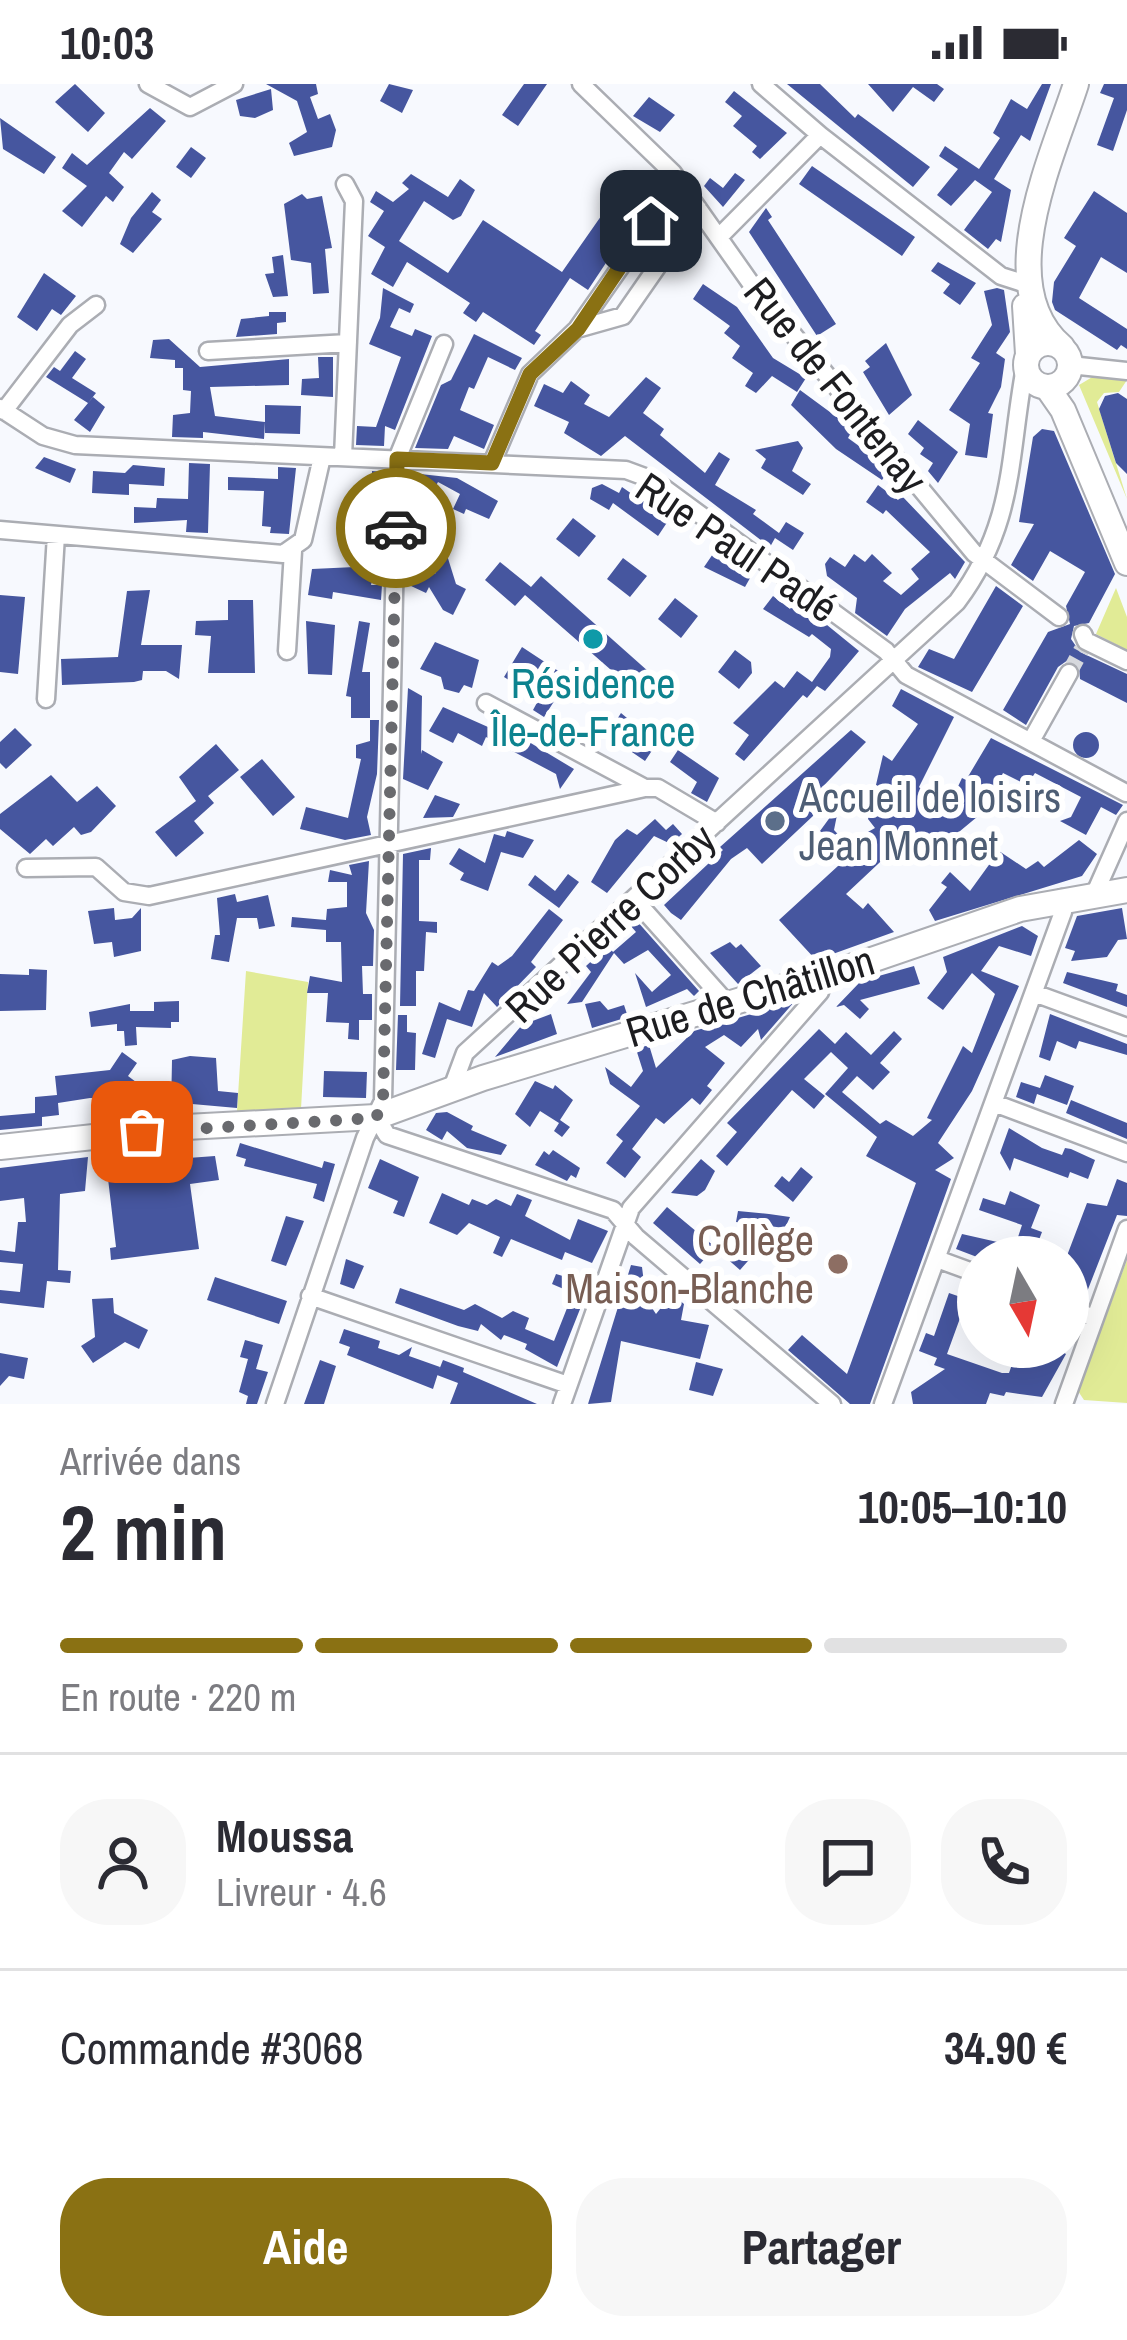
<!DOCTYPE html>
<html lang="fr">
<meta charset="utf-8">
<style>
body{margin:0;font-family:"Archivo Narrow",sans-serif;background:#f7f7f7;color:#2b2b33;height:100vh;display:flex;flex-direction:column;font-size:45px;white-space:nowrap}
*{box-sizing:border-box;margin:0}
p{font-size:39px;color:#7c7c81}
.icon{flex:none;width:66px;height:66px;fill:none;stroke:currentColor;stroke-width:2;stroke-linecap:round;stroke-linejoin:round}
.map{position:relative;height:1320px;overflow:hidden}
.sheet{display:flex;flex-direction:column;background:#fff;flex:1}
.sheet>*{flex:none}
.needle{width:78px;rotate:171deg}
.fabs{position:absolute;left:957px;top:1152px;display:grid;gap:24px}
.fabs a{display:grid;place-items:center;width:132px;height:132px;border-radius:50%;background:#fff;box-shadow:0 12px 48px #0002;font-size:60px}
.pin{position:absolute;display:grid;place-items:center;width:102px;height:102px;color:#fff;margin:-51px;border-radius:24px;box-shadow:0 6px 18px #0006}
.courier{position:absolute;display:grid;place-items:center;width:120px;height:120px;margin:-60px;border:9px solid #8a7113;border-radius:50%;background:#fff;color:#222;box-shadow:0 3px 15px #0007}
.head em{font-style:normal;font-weight:700}
.head div{display:flex;flex-direction:column-reverse}
.head{display:flex;align-items:center;justify-content:space-between;height:204px;padding:0 60px}
h1{font-size:78px;font-weight:700;line-height:90px}
.bar{display:grid;grid-template-columns:repeat(4,1fr);gap:18px 12px;align-content:center;height:144px;padding:0 60px}
.bar i{height:15px;border-radius:9px;background:#e1e1e2}
.bar .current{background:#8a7113}
.bar p{grid-column:span 4}
.line{display:flex;align-items:center;gap:30px;padding:0 60px;border-top:3px solid #e1e1e2}
.line div{flex:1}
.round{display:grid;place-items:center;flex:none;width:126px;height:126px;border-radius:48px;background:#f7f7f7}
.button{display:flex;gap:24px;margin-top:auto;padding:24px 60px}
.button a{flex:1;height:138px;border-radius:48px;background:#8a7113;color:#fff;font-size:48px;font-weight:700;line-height:138px;text-align:center}
.button a+a{background:#f7f7f7;color:#2b2b33}
.status{display:flex;justify-content:space-between;align-items:center;height:84px;padding:0 60px;background:#fff;direction:ltr}
.status svg{height:33px;fill:currentColor}
.map>svg:first-child{display:block}
.green{fill:#e1eb96}
.building{fill:#46569f}
.lines{fill:none;stroke-linecap:round;stroke-linejoin:round}
.street-tunnel{stroke:#d6d8dd;stroke-width:16;stroke-dasharray:16 8;stroke-linecap:butt}
.street-casing{stroke:#abadb3;stroke-width:21}
.secondary-casing{stroke:#abadb3;stroke-width:28}
.street{stroke:#fff;stroke-width:16}
.secondary{stroke:#fff;stroke-width:24}
.done{stroke:#696a6e;stroke-width:12;stroke-dasharray:0 21.6}
.route{stroke:#8a7113;stroke-width:15}
.culture-dot{fill:#0f9aa8;stroke:#fff;stroke-width:4.5}
.service-dot{fill:#5c6f8a;stroke:#fff;stroke-width:4.5}
.education-dot{fill:#8d6e63;stroke:#fff;stroke-width:4.5}
.labels{text-anchor:middle;dominant-baseline:central;stroke-width:12;stroke-linejoin:round;paint-order:stroke}
.street-label{font-size:42px;fill:#1d1d20;stroke:#fff}
.culture-label{font-size:42px;fill:#0d838f;stroke:#fff}
.service-label{font-size:42px;fill:#4e5e75;stroke:#fff;text-anchor:start}
.education-label{font-size:42px;fill:#785e54;stroke:#fff;text-anchor:end}
</style>
<div class="status"><b>10:03</b><svg viewBox="0 0 49 12"><path d="M0 12V9h3v3zM5 12V6h3v6zM10 12V3h3v9zM15 12V0h3v12zM26 1h20v11H26zM47 4h2v5h-2z"/></svg></div>
<div class="map">
<svg width="1127" height="1320" viewBox="0 0 1127 1320">
<rect width="100%" height="100%" fill="#f7f9fe"/>
<path class="green" d="M1094 292 1127 296 1119 308 1104 309 1097 318 1127 415 1079 301Z
M1116 504 1127 533V566L1096 550Z
M246 887 308 898 301 1025 237 1027Z
M1127 1176V1319L1084 1316 1078 1307Z"/>
<path class="building" d="M75 0 105 29 88 48 55 18Z
M266 0H316L318 10 310 13 318 35 330 30 336 46 332 63 294 72 289 59 307 48 297 17Z
M389 0 413 6 402 29 380 17Z
M524 0H547L518 42 502 31Z
M787 0H820L855 34 858 30 930 83 913 103Z
M868 0H937L944 5 934 18 913 3 893 28Z
M1042 0H1051L1030 57 1021 51 994 95 1011 106 1001 158 996 155 988 165 964 146 992 108 975 96 951 122 937 111 958 85 939 72 945 62 979 85 1000 54 993 49 1011 15 1027 25Z
M1104 0H1127V26L1113 67 1097 61 1114 14 1100 9Z
M271 5 273 26 255 34 240 32 236 16Z
M734 7 787 49 760 75 752 68 757 62 733 42 742 32 725 18Z
M649 13 675 31 660 48 633 32Z
M150 24 166 37 132 75 124 68 109 89 124 103 113 118 106 112 82 143 62 127 87 102 62 84 72 69 87 81Z
M0 34 56 73 44 90 3 65Z
M191 63 206 74 191 94 176 83Z
M812 82 915 153 902 172 799 100Z
M735 89 745 96 723 123 704 102 710 94 723 104Z
M411 90 448 113 460 95 475 106 461 132 453 136 424 117 399 157 448 189 483 136 562 188 627 95 651 111 588 206 570 194 535 247 541 251 534 261 483 228 476 238 463 229 470 219 407 178 393 203 371 190 385 163 368 152 384 127 370 118 376 107 393 118 409 105 402 99Z
M1094 107 1127 129V189L1101 173 1079 214 1127 245V265L1121 261 1117 266 1055 226 1052 218 1054 198 1076 162 1064 154Z
M152 108 161 116 152 128 162 135 133 169 120 160 131 134Z
M302 110 307 115 322 112 332 164 325 165 329 209 313 210 311 179 291 176 284 120Z
M766 124 772 133 768 136 836 240 817 252 749 148Z
M283 171 288 212 273 213 265 190 274 189 272 173Z
M938 178 976 199 960 221 943 209 950 200 931 187Z
M44 189 76 212 61 231 52 225 37 247 17 233Z
M703 200 737 223 773 274 806 294 797 308 772 292 756 309 745 302 753 289 732 274 740 262 724 249 730 242 693 215Z
M383 204 414 220 410 229 399 224 390 243 412 252 415 245 432 252 395 346 385 342 384 362 356 361 357 342 376 343 401 273 369 260 380 234Z
M997 204 1004 206 1010 248 996 269 1005 275 1001 303 988 329 993 330 987 374 965 371 970 340 949 326 980 279 971 274 992 241 984 207Z
M269 228H286V238L277 239V250L236 253 241 235 269 232Z
M474 250 522 274 515 286 488 273 474 305 469 303 460 326 494 341 484 365 454 352 448 365 415 364 441 301 451 296Z
M169 255 200 283 289 275V301L210 303 215 332 265 338 264 355 203 348V354L172 353 173 331 190 329 191 307 183 306V284H175V276L150 274 153 256Z
M886 259 912 311 889 331 863 288 870 283 865 277Z
M75 267 86 275 72 294 96 309 88 319 46 293 54 283 60 287Z
M318 273H333V313L301 311 302 295 319 294Z
M646 293 661 304 643 329 664 345 660 351 705 389 719 368 730 375 715 401 756 426 753 430 779 449 786 438 804 449 793 466 775 454 770 463 625 352 601 372 564 349 569 338 534 322 544 300 563 309 571 297 590 311 584 320 609 333Z
M800 306 853 345 848 354 870 370 872 366 889 386 882 396 836 365 791 321Z
M1118 309 1127 315V390L1116 379 1099 325 1105 312Z
M93 313 105 323 90 348 74 336Z
M265 321 301 322 300 350 265 349Z
M918 336 958 368 938 399 928 387 933 379 920 370 924 364 908 350Z
M1042 345 1054 347 1115 490 1089 539 1074 542 1071 555 1080 568 1127 590V619L1080 595 1079 582 1068 576 1058 583 1026 641 1003 626 1048 548 1070 540 1066 522 1085 488 1050 467 1033 497 1011 481 1034 440 1019 438 1033 353Z
M798 357 803 364 792 387 811 400 803 411 761 384 766 375 755 366Z
M44 373 76 385 70 399 35 384Z
M189 379 210 380 208 449 186 448 187 436 134 439V423L156 424 157 414 188 415Z
M133 381 165 384 164 402 129 400V411L92 409 93 387 125 389Z
M278 383 296 384 289 450 270 449 271 443 262 442 264 407 228 406V393L278 395Z
M372 387 384 388 381 435 364 431V419H371Z
M411 389 457 394 498 417 489 435 466 425 464 430 453 425 460 410 438 398 434 405 410 403Z
M602 400 619 409 622 403 642 417 645 413 672 431 658 452 613 419 609 426 590 415 592 404Z
M878 401 898 416 902 412 965 478 955 495 950 489 905 525 887 552 855 529 857 514 827 492 825 480 830 473 845 483 854 470 865 478 872 470 892 489 883 497 901 511 919 495 911 485 930 468 886 426 883 430 866 418Z
M573 434 596 452 579 473 556 455Z
M717 464 754 487 745 503 704 483Z
M446 468 456 500 466 505 453 531 443 526 429 503 426 509 411 502 414 497 407 493 408 477 435 490Z
M623 474 647 492 630 513 607 495Z
M500 478 531 503 541 492 649 588 634 606 525 511 515 522 485 496Z
M355 483 374 488 371 501H382L381 516 333 508 332 515 308 511 312 485Z
M996 502 1023 522 972 608 918 583 929 565 954 575Z
M150 506 141 561H182L179 595 166 587H143L142 596 134 598 62 601 61 575 118 573 127 507Z
M0 511 25 513 18 590 0 588Z
M773 512 790 525 794 519 811 528 859 567 825 607 817 602 807 614 803 611 744 677 735 670 749 651 733 639 775 597 784 604 797 587 812 598 830 573 831 565 812 550 809 553 763 525Z
M675 514 698 532 681 554 658 535Z
M228 516H253L255 589H208L211 552 195 551 196 537 228 536Z
M306 537 335 541 332 591 308 590Z
M359 537 370 539 362 588H370V634H351V613L346 612Z
M435 558 479 576 472 604 464 601 459 609 444 605 441 593 420 585Z
M522 563 569 594 544 633 533 626 539 615 504 593Z
M735 566 751 578 752 589 739 605 718 588Z
M408 604 422 612 421 670 422 666 443 678 428 706 403 695Z
M901 605 954 633 919 703 945 730 962 694 966 696 991 654 1123 721 1116 731 1101 723 1086 751 1060 737 1071 733 1081 713 1035 689 1027 701 1003 689 983 728 936 767 910 750 846 810 863 825 868 819 894 848 816 876 779 836 850 771 820 747 839 721 834 746 847 760 872 756 866 749 875 744 868 735 883 671 892 677 918 640 892 622Z
M443 623 506 651 509 646 574 685 560 705 556 690 486 653 482 662 458 649 453 659 429 647Z
M621 629 657 659 645 677 607 651Z
M370 636H379L377 690 367 733 371 751 345 756 300 745 306 723 348 734 361 675 356 674V661L370 657Z
M15 644 32 661 6 685 0 679V658Z
M851 646 866 658 804 722 814 731 762 780 747 764 731 775 681 836 671 829 664 821 723 766 720 763Z
M1073 661a13 13 0 1 1 26 0a13 13 0 1 1-26 0Z
M216 660 239 686 208 712 214 719 194 737 204 749 176 773 155 748 196 717 179 693Z
M678 666 719 694 707 718 691 709 697 698 670 678Z
M262 675 295 713 273 732 240 693Z
M51 691 77 718 97 702 116 722 91 748 81 751 74 743 53 762 46 755 30 770 0 745V730Z
M435 711 460 720 453 733 423 734Z
M655 735 666 746 673 740 682 750 671 760 654 752 607 809 591 798 615 756 627 745 637 751Z
M507 747 534 756 523 774 501 768 488 807 460 796 464 789 449 780 459 764 485 779 494 750 505 753Z
M1079 756 1097 770 1082 792 935 837 929 826 947 803 941 799 950 788 970 807 999 767 1026 785 1038 777 1044 783Z
M431 764 430 776H419V837L437 838V849L426 848 424 887H416V922H400L403 770Z
M369 777 366 829 374 846 373 882H362L363 910H372V936H359V956L348 955 349 939 326 938 328 909H307L310 892 342 898 341 858H326V846L291 843 292 833 326 836 327 825 347 823V798H328L330 786 352 791 349 781Z
M568 790 579 798 559 824 528 801 535 791 555 807Z
M235 810 237 818 268 811 275 842 259 845 257 834H237L229 878 211 875 215 851H220L217 814Z
M114 824 115 836 132 834 141 824V867L114 873 112 858 94 860 88 827Z
M1122 824 1127 855 1118 856 1107 873 1071 877 1075 867 1065 864 1077 832Z
M549 825 563 836 531 878 536 883 497 923 484 909 472 943 447 935 435 974 422 970 439 918 460 927 468 906 474 907 492 878 498 882 512 872Z
M636 836 699 907 694 912 687 905 646 923 635 889 652 908 671 891 648 866 624 880 614 869 582 918 567 920 591 888 586 882 608 862 613 868 636 848 630 841Z
M1022 842 1038 852 1031 872 999 862 981 887 1019 902 972 1007 938 1059 954 1074 935 1086 951 1095 870 1320H850L788 1266 802 1251 847 1290 916 1099 866 1072 877 1053 825 1010 848 984 831 968 804 995 825 1012 814 1025 792 1006 727 1082 716 1072 737 1048 727 1039 819 945 835 960 846 948 871 971 894 947 902 955 880 979 890 988 873 1006 857 992 842 1008 880 1040 886 1036 913 1052 932 1036 927 1034 963 962 972 969 995 910 972 889 943 926 927 914 947 888 943 873Z
M730 858 736 864 741 860 761 882 738 900 710 869Z
M914 882 920 900 860 916 869 925 860 935 844 921 836 923 861 897Z
M29 885 47 886 46 926 0 927V890L29 891Z
M1067 888 1118 900 1116 907 1127 911V923L1063 899Z
M179 917V938H171V944L136 943 137 961 125 962 124 947H117V940L91 943 89 928 130 920V927H154V918Z
M600 917 608 926 624 921 628 933 592 944 585 920Z
M795 917 761 956 758 945 741 963 724 951 705 963 725 979 707 1002 712 1006 700 1021 692 1014 664 1040 656 1034 632 1065 641 1073 625 1094 606 1079 623 1057 616 1051 640 1022 610 1000 605 983 631 1003 643 987 636 965 649 961 656 984 694 947Z
M551 930 557 950 495 973 522 941Z
M1050 930 1127 960V971L1079 957 1076 965 1057 957 1050 977 1039 973Z
M398 931H407V948L416 949 415 986H396Z
M122 968 137 979 128 992 136 998 129 1008 136 1014 127 1029 106 1015 90 1014 58 1019 59 1031 42 1033V1042L0 1046V1032L35 1029V1013L57 1011 55 992 110 986Z
M190 972 216 974 218 1007 238 1009 237 1024 192 1020V1026L171 1028 172 976Z
M324 987 367 988 366 1014 323 1013Z
M1045 991 1074 1002 1067 1021 1037 1010 1034 1020 1016 1013 1021 998 1040 1004Z
M535 997 553 1005 555 1001 573 1016 560 1036 570 1043 562 1053 554 1047 559 1039 540 1027 530 1043 515 1030Z
M1071 1016 1127 1039V1055L1066 1029Z
M447 1028 473 1042 471 1046 507 1061 501 1071 467 1064 447 1047 442 1056 426 1046 436 1029Z
M1009 1044 1042 1064 1062 1071 1065 1064 1071 1065 1095 1076 1088 1095 1070 1088 1068 1094 1014 1074 1010 1087 1000 1069Z
M240 1059 322 1084 324 1077 335 1080 324 1118 313 1114 317 1100 244 1082 246 1075 236 1072Z
M553 1066 580 1084 576 1094 571 1091 567 1097 535 1081 544 1067 549 1071Z
M215 1072 219 1096 190 1100 199 1165 111 1176 110 1164 116 1163 107 1086 121 1085V1079Z
M88 1073 85 1107 60 1110 58 1186 71 1187 70 1199 47 1197 44 1224 0 1219V1206L20 1208 23 1180 0 1178V1166L15 1168 18 1138H26L24 1114 0 1117V1084Z
M380 1075 419 1093 404 1133 393 1129 398 1117 368 1104Z
M701 1075 715 1087 705 1106 697 1112 671 1109Z
M801 1083 813 1093 793 1118 774 1102 782 1092 789 1098Z
M1117 1095 1127 1099V1132L1117 1131 1085 1213 1068 1207V1169L1087 1119 1107 1122Z
M1010 1107 1040 1121 1031 1144 1042 1148 1034 1169 1041 1173H977L956 1165 962 1150 1015 1162 1022 1141 979 1126 983 1114 1005 1121Z
M442 1109 469 1121 472 1115 487 1121 496 1115 511 1122 517 1110 532 1116 525 1132 570 1156 578 1135 608 1147 592 1179 565 1168 562 1176 511 1155 502 1173 493 1169 500 1153 469 1139 457 1151 429 1139Z
M667 1123 715 1163 700 1180 653 1139Z
M738 1127 769 1130 790 1133 785 1144 736 1138Z
M286 1132 304 1137 286 1182 271 1177Z
M731 1149 755 1169 740 1186 716 1165Z
M346 1175 364 1182 354 1205 340 1200Z
M631 1181 642 1183 646 1215 656 1230 672 1210 684 1220 681 1236 709 1241 700 1275 621 1257 611 1318 588 1320Z
M556 1190 590 1200 557 1283 525 1265 527 1260 504 1251 501 1256 481 1240 478 1247 458 1242 395 1219 400 1204 464 1226 475 1220 502 1234 513 1227 529 1234 525 1245 554 1257 573 1209 552 1200Z
M215 1193 287 1217 279 1240 207 1216Z
M949 1209 978 1219V1232L963 1226 947 1270 1002 1289H1009L1017 1266 1024 1269 1026 1263H1055L1066 1270 1042 1313 1006 1308 1004 1312 990 1309 986 1320H913L911 1308 945 1285 934 1281 937 1274 919 1267 926 1249 934 1252Z
M113 1214 114 1229 148 1246 139 1265 125 1258 93 1279 81 1262 95 1253 92 1215Z
M344 1245 380 1257 378 1264 399 1271 412 1263 409 1272 440 1283 433 1305 347 1271 350 1263 339 1259Z
M245 1256 263 1261 256 1285 268 1288 257 1320H246L248 1312 239 1308 248 1275 240 1273Z
M0 1269 28 1274 24 1295 9 1292 0 1302Z
M320 1276 336 1282 324 1320H304Z
M443 1276 464 1284 463 1288 537 1320H450L458 1299 437 1291Z
M696 1278 723 1285 713 1312 689 1306Z"/>
<g class="lines">
<path class="street-tunnel" d="M1069 589 1082 565"/>
<g class="street-casing">
<path id="street" d="M148 0 190 23 234 0
M581 0 673 89 752 201 974 469 1059 533
M761 0 820 51
M720 152 820 51 1001 192 1023 199
M577 245 680 98
M208 267 348 259
M1070 281 1127 287
M0 324 43 352 75 361 626 386 653 396 886 567 906 591 1126 709
M4 327 70 241 96 221
M343 373 354 117 345 100
M492 379 530 290 577 245 623 232 698 124
M0 446 283 470 303 456 322 373
M1083 550 1086 557 1127 577
M287 567 293 467
M46 615 56 451
M486 619 645 704
M1031 657 1069 589
M26 784 96 783 124 808 149 812 645 704H658L717 739
M1095 809 1127 737
M634 815 726 918
M1034 909 1127 943
M452 1004 465 969 957 518C1017 438 1008 370 1026 278
M994 1019 1127 1069
M376 1033 387 1051 613 1126 636 1153 832 1320
M937 1175 978 1190
M310 1212 568 1301
M1068 1224 1094 1234
M275 1320 365 1054 383 1017 397 375 444 260
M562 1320 631 1124 820 908 824 891
M883 1320 1063 828 1062 814
M1064 1320 1127 1145"/>
</g>
<g class="secondary-casing">
<path id="secondary" d="M1025 222 1028 270
M1026 281a22 22 0 1 1 44 0a22 22 0 1 1-44 0Z
M1062 263C990 202 1053 72 1076 0
M1047 303 1063 326 1127 479
M0 1063 186 1043 376 1033 483 994 857 881 1020 825 1127 806"/>
</g>
<use href="#street" class="street"/>
<use href="#secondary" class="secondary"/>
</g>
<g class="lines">
<path class="done" d="M142 1048 376 1034 383 1017 396 444"/>
<path class="route" d="M396 444 397 375 492 379 530 290 578 245 651 137"/>
</g>
<circle class="culture-dot" cx="593" cy="555" r="12"/>
<circle class="service-dot" cx="775" cy="737" r="12"/>
<circle class="education-dot" cx="838" cy="1180" r="12"/>
<g class="labels">
<g class="street-label">
<text transform="translate(836 301) rotate(51)">Rue de Fontenay</text>
<text transform="translate(737 463) rotate(34)">Rue Paul Padé</text>
<text transform="translate(610 839) rotate(-43)">Rue Pierre Corby</text>
<text transform="translate(750 912) rotate(-17)">Rue de Châtillon</text>
</g>
<g class="culture-label">
<text x="593" y="599">Résidence<tspan x="593" dy="48">Île-de-France</tspan></text>
</g>
<g class="service-label">
<text x="799" y="713">Accueil de loisirs<tspan x="799" dy="48">Jean Monnet</tspan></text>
</g>
<g class="education-label">
<text x="814" y="1156">Collège<tspan x="814" dy="48">Maison-Blanche</tspan></text>
</g>
</g>
</svg>
<div class="fabs">
<a><svg class="needle" viewBox="-14 -14 28 28"><path d="M0-13l5 13h-10z" fill="#e53935"/><path d="M0 13l5-13h-10z" fill="#7c7c81"/></svg></a>
</div>
<div class="pin" style="left:142px;top:1048px;background:#ea580c"><svg class="icon" aria-label="bag" viewBox="0 0 24 24"><path d="M5 8h14l-1 12H6zM9 8a3 3 0 0 1 6 0"/></svg></div>
<div class="pin" style="left:651px;top:137px;background:#1f2937"><svg class="icon" aria-label="home" viewBox="0 0 24 24"><path d="M3 11l9-7 9 7M6 9v11h12V9"/></svg></div>
<div class="courier" style="left:396px;top:444px"><svg class="icon" aria-label="car" viewBox="0 0 24 24"><path d="M5 17H2v-5l4-1 3-4h7l3 4 3 1v5h-3M9 17h6M6 11h13"/><circle cx="7" cy="17" r="2"/><circle cx="17" cy="17" r="2"/></svg></div>
</div>
<section class="sheet">
<div class="head"><div><h1>2 min</h1><p>Arrivée dans</p></div><em>10:05–10:10</em></div>
<div class="bar"><i class="current"></i><i class="current"></i><i class="current"></i><i></i><p>En route · 220 m</p></div>
<div class="line" style="height:216px"><a class="round"><svg class="icon" aria-label="person" viewBox="0 0 24 24"><circle cx="12" cy="8" r="4"/><path d="M4 21q1-7 8-7t8 7"/></svg></a><div><b>Moussa</b><p>Livreur · 4.6</p></div><a class="round"><svg class="icon" aria-label="chat" viewBox="0 0 24 24"><path d="M4 5h16v11H9l-5 4z"/></svg></a><a class="round"><svg class="icon" aria-label="phone" viewBox="0 0 24 24"><path d="M5 4h4l2 5-3 2q2 4 5 5l2-3 5 2v4C11 20 4 13 5 4z"/></svg></a></div>
<div class="line" style="height:156px"><div>Commande #3068</div><b>34.90 €</b></div>
<div class="button"><a>Aide</a><a>Partager</a></div>
</section>
